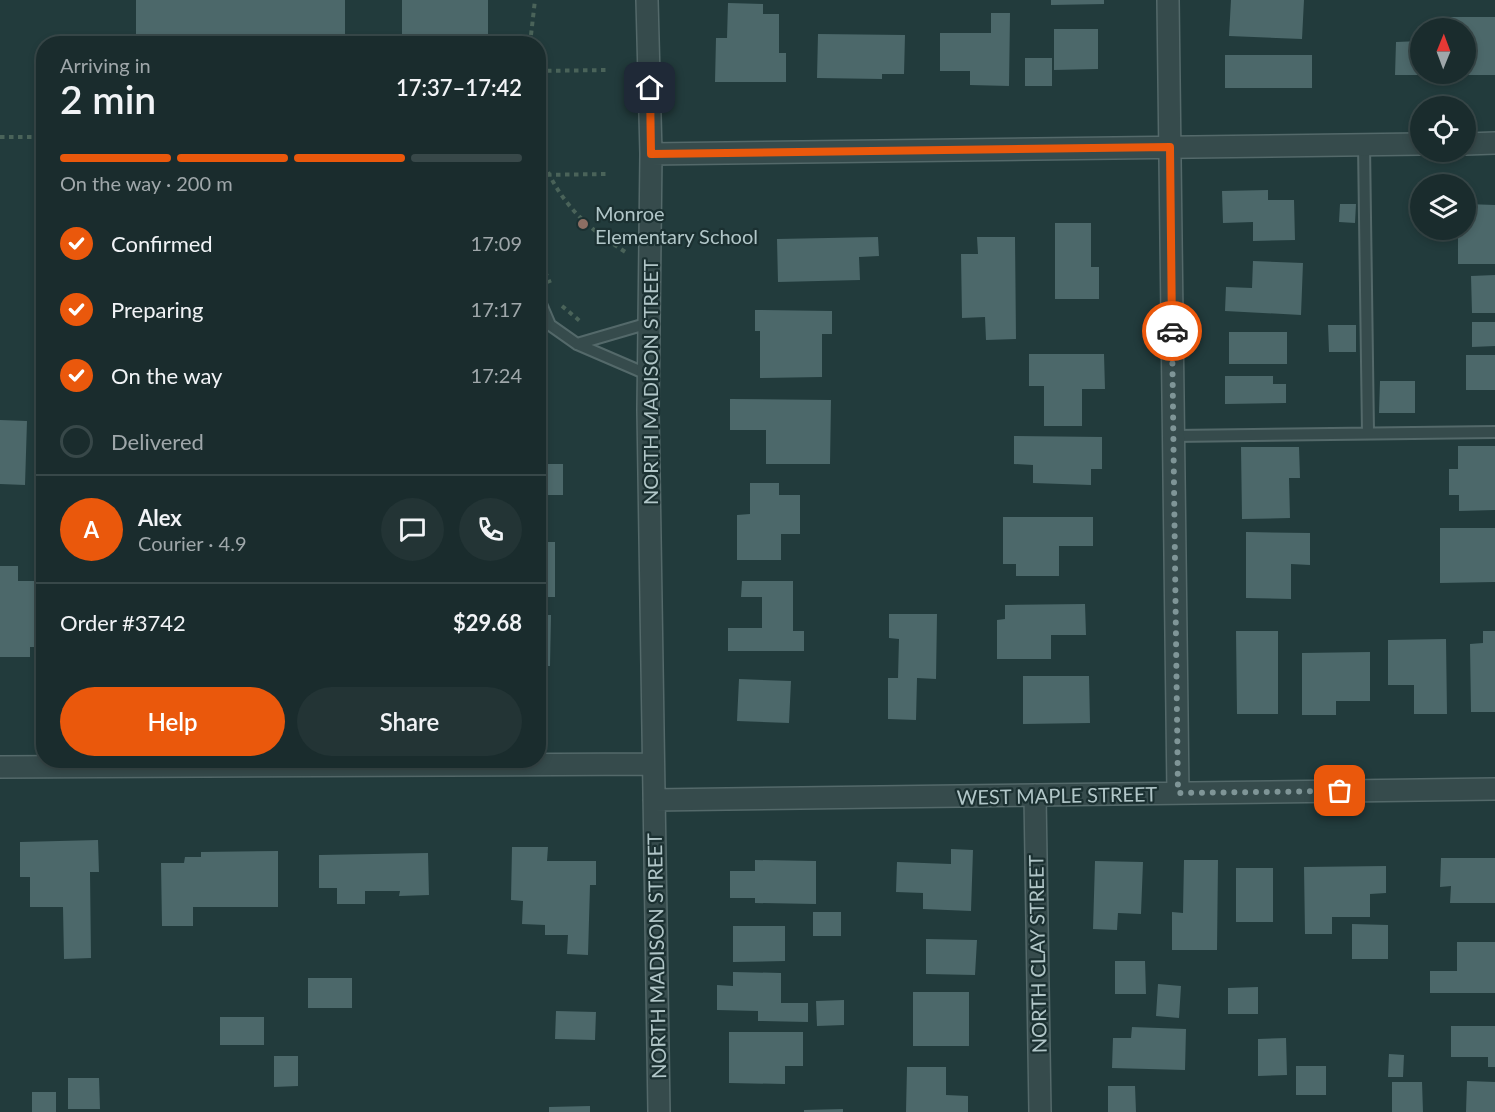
<!DOCTYPE html>
<meta charset="utf-8">
<style>
body{margin:0;font-family:Lato,sans-serif;background:#233435;color:#f1f3f6;height:100vh;display:flex;flex-direction:column;font-size:22px;white-space:nowrap}
*{box-sizing:border-box;margin:0}
p{font-size:20px;color:#9fa7aa}
.icon{flex:none;width:33px;height:33px;fill:none;stroke:currentColor;stroke-width:2;stroke-linecap:round;stroke-linejoin:round}
.map{position:relative;flex:1;overflow:hidden}
.side{position:absolute;left:36px;top:36px;width:510px;height:732px;display:flex;flex-direction:column;background:#1a2c2d;border-radius:24px;box-shadow:0 3px 9px #0003,0 0 0 2px #384849}
.side>*{flex:none}
.needle{width:39px;rotate:1deg}
.controls{position:absolute;left:1410px;top:18px;display:grid;gap:12px}
.controls a{display:grid;place-items:center;width:66px;height:66px;border-radius:50%;background:#1a2c2d;box-shadow:0 3px 9px #0003,0 0 0 2px #384849;font-size:30px}
.pin{position:absolute;display:grid;place-items:center;width:51px;height:51px;color:#fff;margin:-26px;border-radius:12px;box-shadow:0 3px 9px #0006}
.courier{position:absolute;display:grid;place-items:center;width:60px;height:60px;margin:-30px;border:4px solid #ea580c;border-radius:50%;background:#fff;color:#222;box-shadow:0 2px 8px #0007}
.head em{font-style:normal;font-weight:600}
.head div{display:flex;flex-direction:column-reverse}
.head{display:flex;align-items:center;justify-content:space-between;height:102px;padding:0 24px}
h1{font-size:39px;font-weight:600;line-height:45px}
.bar{display:grid;grid-template-columns:repeat(4,1fr);gap:9px 6px;align-content:center;height:72px;padding:0 24px}
.bar i{height:8px;border-radius:4px;background:#384849}
.bar .current{background:#ea580c}
.bar p{grid-column:span 4}
.line{display:flex;align-items:center;gap:15px;padding:0 24px;border-top:2px solid #384849}
.line div{flex:1}
.round{display:grid;place-items:center;flex:none;width:63px;height:63px;border-radius:32px;background:#233435}
ol{padding:0 24px;list-style:none}
li{display:flex;align-items:center;gap:18px;height:66px}
li p{margin-inline-start:auto}
li .icon{padding:6px;border-radius:50%;background:#ea580c;color:#fff;stroke-width:4}
li:last-child{color:#9fa7aa}
li i{width:33px;height:33px;border:3px solid #384849;border-radius:50%}
.button{display:flex;gap:12px;margin-top:auto;padding:12px 24px}
.button a{flex:1;height:69px;border-radius:36px;background:#ea580c;color:#fff;font-size:24px;font-weight:600;line-height:69px;text-align:center}
.button a+a{background:#233435;color:#f1f3f6}
.map>svg:first-child{display:block}
.building{fill:#4c686a}
.lines{fill:none;stroke-linecap:round;stroke-linejoin:round}
.lane-casing{stroke:#54696a;stroke-width:14}
.street-casing{stroke:#54696a;stroke-width:24}
.path{stroke:#4a6359;stroke-width:4;stroke-dasharray:4.5 4.5;stroke-linecap:butt}
.lane{stroke:#364b4c;stroke-width:10}
.street{stroke:#364b4c;stroke-width:21}
.done{stroke:#7f9597;stroke-width:6;stroke-dasharray:0 10.8}
.route{stroke:#ea580c;stroke-width:8}
.education-dot{fill:#8d6e63;stroke:#1b3031;stroke-width:2}
.labels{text-anchor:middle;dominant-baseline:central;stroke-width:4.5;stroke-linejoin:round;paint-order:stroke}
.poi-label{font-size:20px;fill:#b1c6c8;stroke:#1b3031;text-anchor:start}
.street-label{font-size:20px;fill:#b1c6c8;stroke:#1b3031}
</style>
<div class="map">
<svg width="1495" height="1112" viewBox="0 0 1495 1112">
<rect width="100%" height="100%" fill="#223b3c"/>
<path class="building" d="M136 0H345V41L402 40V0H488V44H199V39H136Z
M1051 0H1104V4L1051 5Z
M1231 0H1304L1302 39 1229 36Z
M728 3 763 4V14H779V53H786V82H715L716 38H727Z
M991 13H1010L1009 86 970 85V71H940V33H991Z
M1439 17H1495V75H1466V28H1439Z
M1054 29H1098V69L1054 70Z
M818 34 905 35 904 74H882V79L817 78Z
M1420 41V75H1395L1396 42Z
M1225 55H1312V88H1225Z
M1025 58H1052V86H1025Z
M1268 190V200H1294L1295 240 1253 241V222L1223 223 1222 191Z
M1416 200H1420V229H1416Z
M1340 204H1356L1355 223 1339 222Z
M1466 204 1495 205V264H1458V230H1466Z
M1055 223H1091V267H1099V299H1055Z
M878 237 879 256 859 257 860 280 778 282 777 239Z
M977 237H1015L1016 339 986 340 985 317 962 318 961 254H978Z
M1253 261 1303 263 1301 315 1225 311 1226 287 1252 288Z
M1495 275V313H1472L1471 276Z
M755 310 832 311V334H822V377L760 378V331H755Z
M1472 322H1495V346L1472 347Z
M1328 325H1356V352H1329Z
M1229 332H1287V364H1229Z
M1029 354H1104L1105 389H1082V426H1044V386H1029Z
M1466 355H1495V390H1466Z
M1225 376H1273V384H1286V403L1225 404Z
M1380 381H1415V413H1379Z
M730 399 831 400 830 464H766V430H730Z
M0 420 27 421 25 485 0 484Z
M538 424H546V464H563V495H538Z
M1014 436 1102 437V469H1091V485L1033 483V465L1014 464Z
M1458 446H1495V510L1459 511V495H1449V469H1458Z
M1241 447H1299L1300 478H1289L1290 518 1242 519Z
M750 483H779V495H800V534H781V560H737V515L750 514Z
M1003 517H1093V546H1059V576H1016V564H1003Z
M1440 528H1495V582L1440 583Z
M1246 532 1310 533V565L1291 564V599L1246 598Z
M538 542H555V597H538Z
M0 566H18V581H35V566H44V647H30V657H0Z
M742 581H793V631H804V651H728V628H762V597H741Z
M1085 604 1086 635H1051V659H997V620L1005 619V605Z
M889 614H937L936 679 917 678 916 720 888 719V678H898L899 639 889 638Z
M538 615H551L550 666H538Z
M1236 631H1278V714H1237Z
M1483 631H1495V712H1471L1470 644 1483 643Z
M1446 639 1447 714H1414V685H1388V640Z
M1370 652V701H1336V715H1302V653Z
M1023 676H1089L1090 723 1023 724Z
M739 679 791 681 789 723 737 721Z
M98 840 99 872H90L91 958 64 959 63 907H30V877H20V842Z
M512 847H548L547 861H596V885H590L588 955 567 954 568 935H545V925L522 924 523 901 511 900Z
M951 849 973 850 971 911 923 909V893L896 892 897 862 951 864Z
M278 851V907H193V926H162L161 863H184L185 857H201V852Z
M428 853 429 895 399 896 400 891H365V904H337V888H319V855Z
M1441 858H1495V903H1450L1451 886 1440 887Z
M755 860 816 861V904L755 903V898H730V871H755Z
M1184 860H1218L1217 950H1172V912L1183 913Z
M1095 861 1143 862 1141 914 1118 913 1117 930 1093 929Z
M1386 866V893L1370 894V917H1332V934H1305L1304 867Z
M1236 868H1273V922H1236Z
M813 912H841V936H813Z
M1352 924 1388 925V959H1352Z
M733 926H785V961L733 962Z
M926 939 977 940 975 975 926 974Z
M1457 942H1495V993H1430V971H1457Z
M1115 961H1145L1146 994H1115Z
M733 972 781 973V1003H808V1022L758 1021V1011L717 1010V985L733 986Z
M308 978H352V1008H308Z
M1158 984 1181 986 1179 1018 1156 1016Z
M1258 987V1014H1228V988Z
M913 992H969V1046H913Z
M844 1000V1025L817 1026 816 1001Z
M556 1011 596 1012 595 1040 555 1039Z
M220 1017H264V1045H220Z
M1451 1026H1495V1067H1488V1057H1451Z
M1132 1027 1186 1029 1185 1070 1112 1068 1113 1038H1131Z
M729 1032H803V1066H785V1084L729 1083Z
M1286 1038 1287 1075 1258 1076V1039Z
M1389 1054 1404 1055 1403 1077H1388Z
M274 1056H298V1086L274 1087Z
M1296 1066H1326V1095H1296Z
M907 1067H946V1095L968 1096V1112H906Z
M68 1078H99L100 1109H68Z
M1467 1081 1495 1082V1112H1466Z
M1392 1082H1422L1423 1112H1392Z
M1108 1086H1135L1136 1112H1108Z
M32 1092H56V1112H32Z
M590 1106V1112H549V1107Z
M843 1109V1112H804V1110Z"/>
<g class="lines">
<g class="lane-casing">
<path id="lane" d="M1364 145 1368 433
M538 297 550 325 577 344 649 375
M577 344 649 323
M1174 436 1495 432"/>
</g>
<g class="street-casing">
<path id="street" d="M647 0 651 154 648 410 659 1112
M1168 0 1178 793
M1466 144 1495 143
M651 154 1420 144
M0 767 653 764
M1035 795 1040 1112
M654 800 1495 789"/>
</g>
<path class="path" d="M530 44 535 0
M538 71 608 70
M0 137H44
M538 147C555 198 582 225 627 253
M538 175 609 174
M538 255 550 283
M562 306 581 322"/>
<use href="#lane" class="lane"/>
<use href="#street" class="street"/>
</g>
<g class="lines">
<path class="done" d="M1172 331 1178 793 1340 791"/>
<path class="route" d="M650 88 651 154 1170 147 1172 331"/>
</g>
<circle class="education-dot" cx="583" cy="224" r="6"/>
<g class="labels">
<g class="poi-label">
<text x="595" y="213">Monroe<tspan x="595" dy="23">Elementary School</tspan></text>
</g>
<g class="street-label">
<text transform="translate(650 382) rotate(-90)">NORTH MADISON STREET</text>
<text transform="translate(1057 795) rotate(-1)">WEST MAPLE STREET</text>
<text transform="translate(1037 954) rotate(-91)">NORTH CLAY STREET</text>
<text transform="translate(656 956) rotate(-91)">NORTH MADISON STREET</text>
</g>
</g>
</svg>
<div class="controls">
<a><svg class="needle" viewBox="-14 -14 28 28"><path d="M0-13l5 13h-10z" fill="#e53935"/><path d="M0 13l5-13h-10z" fill="#9fa7aa"/></svg></a>
<a><svg class="icon" aria-label="locate" viewBox="0 0 24 24"><circle cx="12" cy="12" r="6"/><path d="M12 2v4M12 18v4M2 12h4M18 12h4"/></svg></a>
<a><svg class="icon" aria-label="layers" viewBox="0 0 24 24"><path d="M12 4l9 5-9 5-9-5zM3 14l9 5 9-5"/></svg></a>
</div>
<div class="pin" style="left:1340px;top:791px;background:#ea580c"><svg class="icon" aria-label="bag" viewBox="0 0 24 24"><path d="M5 8h14l-1 12H6zM9 8a3 3 0 0 1 6 0"/></svg></div>
<div class="pin" style="left:650px;top:88px;background:#1f2937"><svg class="icon" aria-label="home" viewBox="0 0 24 24"><path d="M3 11l9-7 9 7M6 9v11h12V9"/></svg></div>
<div class="courier" style="left:1172px;top:331px"><svg class="icon" aria-label="car" viewBox="0 0 24 24"><path d="M5 17H2v-5l4-1 3-4h7l3 4 3 1v5h-3M9 17h6M6 11h13"/><circle cx="7" cy="17" r="2"/><circle cx="17" cy="17" r="2"/></svg></div>
<section class="side">
<div class="head"><div><h1>2 min</h1><p>Arriving in</p></div><em>17:37–17:42</em></div>
<div class="bar"><i class="current"></i><i class="current"></i><i class="current"></i><i></i><p>On the way · 200 m</p></div>
<ol>
<li><svg class="icon" aria-label="check" viewBox="0 0 24 24"><path d="M5 12l5 5 9-10"/></svg>Confirmed<p>17:09</p></li>
<li><svg class="icon" aria-label="check" viewBox="0 0 24 24"><path d="M5 12l5 5 9-10"/></svg>Preparing<p>17:17</p></li>
<li><svg class="icon" aria-label="check" viewBox="0 0 24 24"><path d="M5 12l5 5 9-10"/></svg>On the way<p>17:24</p></li>
<li><i></i>Delivered</li>
</ol>
<div class="line" style="height:108px"><b class="round" style="background:#ea580c;color:#fff">A</b><div><b>Alex</b><p>Courier · 4.9</p></div><a class="round"><svg class="icon" aria-label="chat" viewBox="0 0 24 24"><path d="M4 5h16v11H9l-5 4z"/></svg></a><a class="round"><svg class="icon" aria-label="phone" viewBox="0 0 24 24"><path d="M5 4h4l2 5-3 2q2 4 5 5l2-3 5 2v4C11 20 4 13 5 4z"/></svg></a></div>
<div class="line" style="height:78px"><div>Order #3742</div><b>$29.68</b></div>
<div class="button"><a>Help</a><a>Share</a></div>
</section>
</div>
